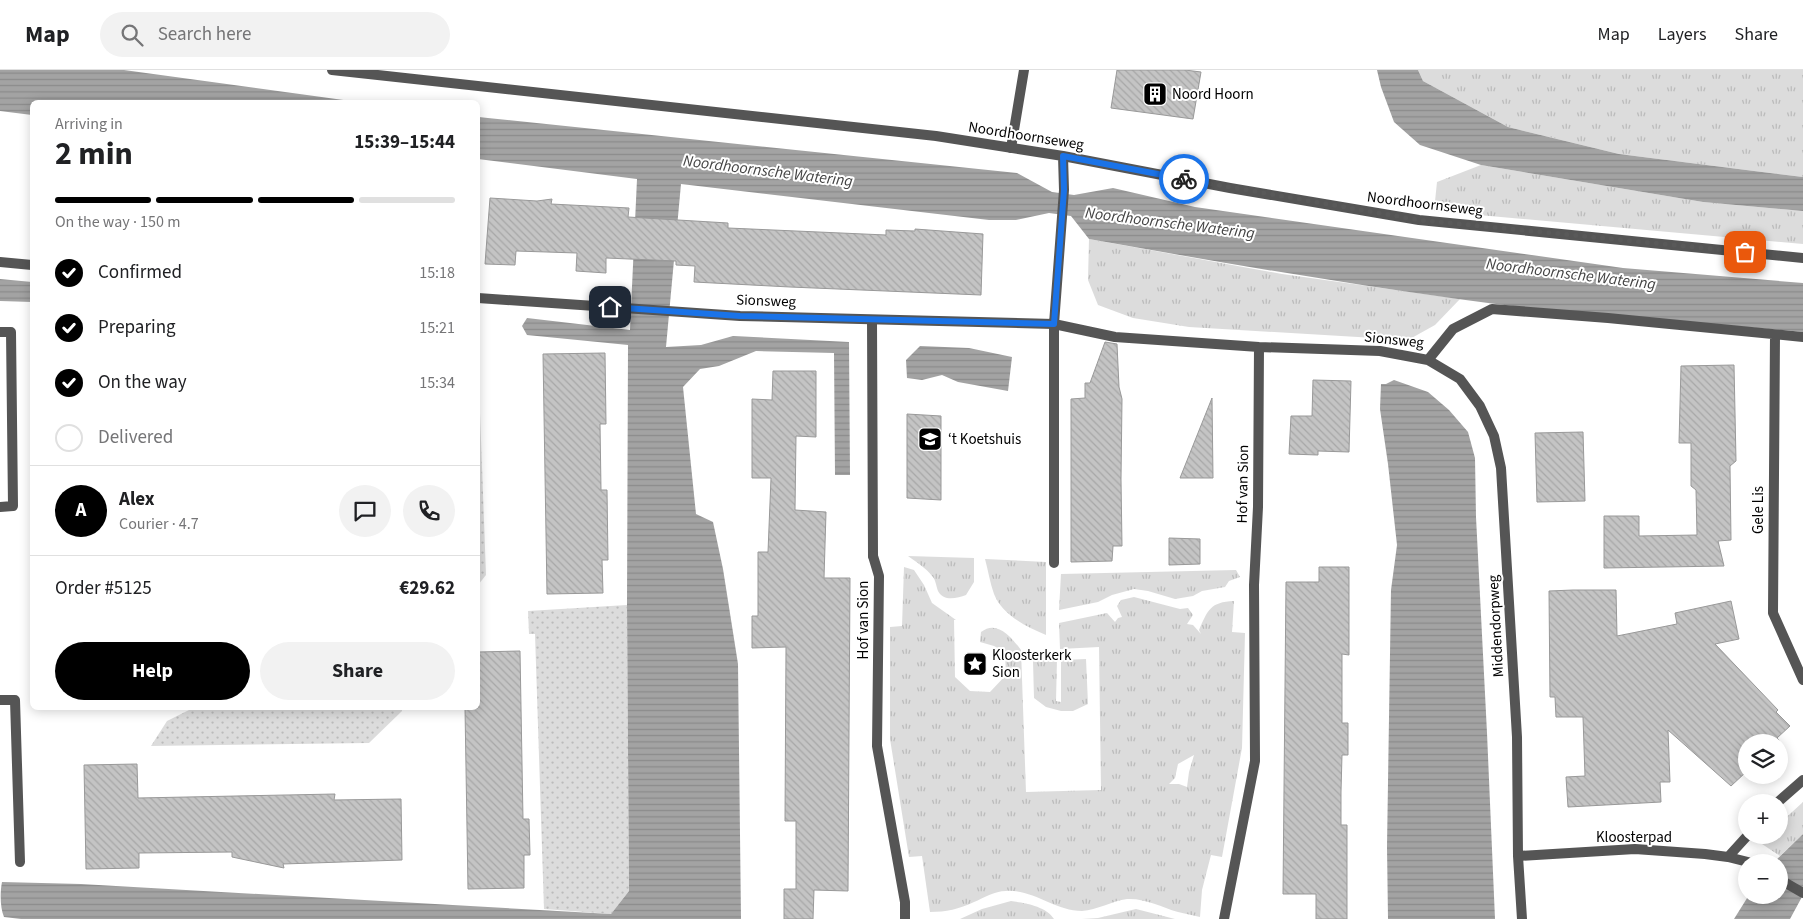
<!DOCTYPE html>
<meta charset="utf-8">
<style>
body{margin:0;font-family:"Source Sans 3",sans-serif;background:#f2f2f2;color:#202124;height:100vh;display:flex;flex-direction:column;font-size:19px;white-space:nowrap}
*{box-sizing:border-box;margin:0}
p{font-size:16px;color:#757577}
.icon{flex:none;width:28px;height:28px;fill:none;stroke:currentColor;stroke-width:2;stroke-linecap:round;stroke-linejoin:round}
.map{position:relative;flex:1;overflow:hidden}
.details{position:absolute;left:30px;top:30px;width:450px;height:610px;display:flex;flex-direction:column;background:#fff;border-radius:8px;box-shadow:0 2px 12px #0003}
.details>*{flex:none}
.controls{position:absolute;left:1738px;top:664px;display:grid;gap:10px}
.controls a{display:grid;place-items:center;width:50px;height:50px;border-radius:50%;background:#fff;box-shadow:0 2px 12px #0003;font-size:25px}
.pin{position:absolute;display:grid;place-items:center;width:42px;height:42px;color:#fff;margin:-21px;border-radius:10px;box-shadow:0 2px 8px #0006}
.courier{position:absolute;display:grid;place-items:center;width:50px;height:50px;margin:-25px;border:4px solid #1a73e8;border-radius:50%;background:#fff;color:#222;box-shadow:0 1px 6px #0007}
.summary em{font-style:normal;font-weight:700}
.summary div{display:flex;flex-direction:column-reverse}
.summary{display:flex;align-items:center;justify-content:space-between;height:85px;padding:0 25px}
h1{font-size:32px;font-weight:700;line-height:38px}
.bar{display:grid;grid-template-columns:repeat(4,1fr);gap:8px 5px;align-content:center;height:60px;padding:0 25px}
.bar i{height:6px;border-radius:4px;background:#e0e0e0}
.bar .current{background:#000}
.bar p{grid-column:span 4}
.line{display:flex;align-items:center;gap:12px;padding:0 25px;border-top:1px solid #e0e0e0}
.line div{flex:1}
.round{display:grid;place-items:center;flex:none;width:52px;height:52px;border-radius:26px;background:#f2f2f2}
ol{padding:0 25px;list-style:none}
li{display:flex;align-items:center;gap:15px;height:55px}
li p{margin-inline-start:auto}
li .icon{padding:5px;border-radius:50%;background:#000;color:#fff;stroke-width:4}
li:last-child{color:#757577}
li i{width:28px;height:28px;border:2px solid #e0e0e0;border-radius:50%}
.button{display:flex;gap:10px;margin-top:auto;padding:10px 25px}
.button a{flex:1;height:58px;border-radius:30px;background:#000;color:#fff;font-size:20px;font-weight:700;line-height:58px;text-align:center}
.button a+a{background:#f2f2f2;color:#202124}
header{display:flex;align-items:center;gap:30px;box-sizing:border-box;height:70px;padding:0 25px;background:#fff;border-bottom:1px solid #e0e0e0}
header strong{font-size:24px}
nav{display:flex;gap:28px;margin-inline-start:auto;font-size:18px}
.search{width:350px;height:45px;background:#f2f2f2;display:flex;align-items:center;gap:12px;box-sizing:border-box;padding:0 18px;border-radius:28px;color:#757577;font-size:19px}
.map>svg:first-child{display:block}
.grass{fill:url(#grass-tufts);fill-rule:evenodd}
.garden{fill:url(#garden-dots)}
.water{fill:url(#water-rules)}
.building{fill:url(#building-back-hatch);stroke:#999}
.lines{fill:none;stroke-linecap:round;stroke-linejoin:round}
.lane{stroke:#555;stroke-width:10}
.street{stroke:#555;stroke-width:10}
.done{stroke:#595959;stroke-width:5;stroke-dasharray:0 9}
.route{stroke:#1a73e8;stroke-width:6}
.labels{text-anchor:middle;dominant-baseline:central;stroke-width:4;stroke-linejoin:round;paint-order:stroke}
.poi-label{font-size:15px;fill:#000;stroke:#fff;text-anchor:start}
.street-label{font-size:15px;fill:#000;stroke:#fff}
.water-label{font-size:16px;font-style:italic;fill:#444;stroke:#fff}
</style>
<header>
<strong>Map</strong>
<div class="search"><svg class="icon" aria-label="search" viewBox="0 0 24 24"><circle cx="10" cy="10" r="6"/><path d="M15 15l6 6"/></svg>Search here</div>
<nav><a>Map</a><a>Layers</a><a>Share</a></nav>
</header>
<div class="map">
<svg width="1803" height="849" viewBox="0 0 1803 849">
<defs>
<pattern id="grass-tufts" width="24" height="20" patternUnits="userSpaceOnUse" patternTransform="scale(1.25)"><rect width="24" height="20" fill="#dcdcdc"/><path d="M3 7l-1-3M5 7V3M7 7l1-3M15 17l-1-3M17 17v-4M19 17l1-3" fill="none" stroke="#bbb"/></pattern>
<pattern id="garden-dots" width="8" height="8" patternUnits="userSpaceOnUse" patternTransform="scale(1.25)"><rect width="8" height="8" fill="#dcdcdc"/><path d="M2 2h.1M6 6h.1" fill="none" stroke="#bbb" stroke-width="1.8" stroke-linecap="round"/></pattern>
<pattern id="water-rules" width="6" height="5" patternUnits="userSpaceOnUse" patternTransform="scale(1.25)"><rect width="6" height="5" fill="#a3a3a3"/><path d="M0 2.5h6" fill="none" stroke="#8b8b8b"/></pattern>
<pattern id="building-back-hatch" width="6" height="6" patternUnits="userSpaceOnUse" patternTransform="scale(1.25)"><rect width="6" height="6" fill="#c4c4c4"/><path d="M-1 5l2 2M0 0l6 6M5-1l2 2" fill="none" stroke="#a7a7a7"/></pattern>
</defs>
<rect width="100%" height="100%" fill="#fff"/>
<path class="grass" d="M1418 0H1803V107L1619 84 1508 57 1423 11Z
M1481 95 1703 132 1803 141V174L1434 141 1437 112Z
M1089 169 1282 204 1460 229 1435 255 1408 270 1189 257 1133 248 1098 235 1088 210Z
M908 486 974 488V512L966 525C957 528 944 532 938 521 936 516 936 510 932 506 926 498 916 492 908 486Z
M985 489 1046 492V565C1027 557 1002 545 994 524 990 513 988 500 985 489Z
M904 497 914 500 924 515 932 533 956 550H954L955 607 970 621 990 622 1006 605 1005 582 994 576 980 572 981 562C997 549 1012 568 1021 580L1026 722 1101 720 1099 577 1060 579 1059 553 1107 543 1115 552 1118 548 1122 547 1117 536 1121 530 1134 527 1180 539 1188 538 1193 545 1187 554 1193 555 1201 564 1199 560C1208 540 1210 532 1234 531L1232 562 1245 563 1242 678 1222 787 1211 785 1202 820 1200 847C1193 845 1185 844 1178 842 1161 837 1145 828 1127 829 1112 831 1097 840 1082 841 1055 841 1033 819 1006 821 994 821 984 828 974 832 959 839 946 842 930 842L922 786 909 787 890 669V557L902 556ZM1194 685 1189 702 1187 717 1179 714H1169L1175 708 1178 694Z
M1236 500 1240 507 1229 511 1225 517 1202 521 1193 526 1175 529 1148 521 1134 519 1112 525 1098 532 1059 540 1061 504Z
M1057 589 1056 631 1061 632V590L1086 589 1088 634 1073 641H1061L1046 637 1034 628 1033 591Z
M1803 732V764L1780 786 1762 774 1769 765H1779V754Z
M1011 831C1024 833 1046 836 1054 849H960L982 839Z
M1136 839 1175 849H1082L1098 848Z"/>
<path class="garden" d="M478 289 486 505 478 515Z
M627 535 629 821 611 844 544 839 535 564H529L528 541Z
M193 638H402V641L369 673 151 676 167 651Z"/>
<path class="water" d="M0 0H124L358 32H32V45L0 41Z
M1377 0H1418L1423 11 1508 57 1619 84 1803 107V141L1703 132 1481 95 1420 75 1394 52 1381 17Z
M478 47 1017 103 1052 122 1074 125 1113 118 1195 137 1623 198 1803 213V262C1688 252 1572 245 1458 229 1334 212 1212 191 1089 169L1071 146 1049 143 1016 150H989L681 114 666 277 701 275 733 266 849 272 850 405H835L834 283 756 281 719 296 700 299 683 317 696 444 713 452 723 499 738 594 741 849H21L4 847C0 838 0 822 2 812L81 814 611 844 629 821 627 535 628 275 527 265 522 256 527 248 630 260 637 109 478 89Z
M0 209 32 212V232L0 231Z
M920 276 969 278 1012 287 1008 321 958 312 942 305 922 310 907 308 906 290Z
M1394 310 1428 322 1449 340 1468 362 1475 388 1476 447 1487 663 1495 849H1388L1387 777 1391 520 1397 475 1388 394 1380 339 1381 314H1386Z
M1803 764V825L1790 849H1734L1749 825H1779V792H1774Z"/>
<path class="building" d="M1117 0H1185L1201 2 1193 49 1111 38Z
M490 128 537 131 552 129 551 134 629 138 628 147 728 153V158L886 165V160L915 161V159L983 164 981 225 790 217 694 212 695 196 676 195V191L606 188V203L576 201 577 183 516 181 515 195 485 194Z
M1105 272 1117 274 1119 317 1122 329 1121 409 1122 476H1113L1112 491 1071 492V329L1085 328V313H1090Z
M605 283 606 354H600L601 420H607L608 490H602L603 523 547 524 543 284Z
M1734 295 1736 391 1730 396 1731 470 1718 471 1724 496 1604 498V446H1639V466L1697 465 1696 420 1691 416V373H1679L1681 296Z
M773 301H816V367L796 366 795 440 826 442 824 508H850L848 821 814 820 813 849H784V819H796V751H785L786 577 752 578V546H758V482H768L771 408H752V329L772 330Z
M1313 310 1351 311 1349 382 1318 381V385L1289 384 1291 346H1312Z
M1212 328 1213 408H1180Z
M907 344 941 346V430L907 428Z
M1583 362 1585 431 1537 432 1535 363Z
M1169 468 1200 469V494L1169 495Z
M1319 497H1349V585L1342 584V653H1348V685H1342L1341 722V755H1347V849H1316V824H1283L1286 512H1319Z
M1573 520H1616L1617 566 1677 554 1675 543 1731 531 1739 569 1715 574 1778 640 1776 642 1790 656 1777 668 1780 671 1779 673 1746 672V702L1731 716 1668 660 1670 712H1660L1661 732 1568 737 1566 707 1585 706 1583 647H1556L1555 627H1550L1549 521Z
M520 581 523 749H529L530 785H524V818L468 819 465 638H478V582Z
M137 694 138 728 335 724 334 730 401 729 402 790 283 794 284 798 232 787V782L139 783V798L86 799 84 695Z"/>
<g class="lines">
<path class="lane" d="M1011 78 1024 0
M872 250 873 486
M1054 254V493
M0 262H11L13 436 0 437
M0 630H15L20 792"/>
<path class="street" d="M332 0 936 66 1063 86 1230 118 1419 150 1803 188
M0 192 32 195
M478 228 740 246 1054 254 1115 267 1259 277 1380 281 1428 290 1460 309 1480 336 1494 366 1501 398 1517 667 1518 786 1522 849
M1054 254 1064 120 1063 86
M1775 265 1773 543 1803 610
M1428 290 1453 259 1492 239 1608 248 1803 267
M873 486 879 506 877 676 905 832V849
M1778 732 1803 710
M1518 786 1635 779 1705 784 1728 787 1748 792
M1728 787 1748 765
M1779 809 1803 823
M1224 849 1255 691 1254 515 1258 437 1259 277"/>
</g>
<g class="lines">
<path class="done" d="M1184 109 1419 150 1745 182"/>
<path class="route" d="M610 237 740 246 1054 254 1064 120 1063 86 1184 109"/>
</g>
<defs>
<g id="building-square" transform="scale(1.25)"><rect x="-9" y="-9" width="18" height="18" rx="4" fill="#000" stroke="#fff"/><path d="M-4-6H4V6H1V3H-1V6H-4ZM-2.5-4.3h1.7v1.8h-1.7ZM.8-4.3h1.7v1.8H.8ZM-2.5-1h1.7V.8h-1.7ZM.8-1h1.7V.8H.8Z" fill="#fff"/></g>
<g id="school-square" transform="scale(1.25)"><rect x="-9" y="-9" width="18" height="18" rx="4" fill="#000" stroke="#fff"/><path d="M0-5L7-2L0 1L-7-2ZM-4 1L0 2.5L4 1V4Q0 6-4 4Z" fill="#fff"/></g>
<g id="sight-square" transform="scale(1.25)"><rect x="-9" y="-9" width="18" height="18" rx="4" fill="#000" stroke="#fff"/><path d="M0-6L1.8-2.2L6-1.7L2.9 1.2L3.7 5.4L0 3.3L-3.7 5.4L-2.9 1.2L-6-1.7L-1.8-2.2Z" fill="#fff"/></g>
</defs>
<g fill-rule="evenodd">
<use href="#building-square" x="1155" y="24"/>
<use href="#school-square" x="930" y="369"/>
<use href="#sight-square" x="975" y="594"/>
</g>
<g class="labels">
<g class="poi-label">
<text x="1172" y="24">Noord Hoorn</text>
<text x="948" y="369">‘t Koetshuis</text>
<text x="992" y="585">Kloosterkerk<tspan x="992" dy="17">Sion</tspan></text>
</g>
<g class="street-label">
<text transform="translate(1026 66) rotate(9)">Noordhoornseweg</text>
<text transform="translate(1425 134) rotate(7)">Noordhoornseweg</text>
<text transform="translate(766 231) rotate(2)">Sionsweg</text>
<text transform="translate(1394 270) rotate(6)">Sionsweg</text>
<text transform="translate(1243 414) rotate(-89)">Hof van Sion</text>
<text transform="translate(1758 440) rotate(-90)">Gele Lis</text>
<text transform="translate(863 550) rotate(-90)">Hof van Sion</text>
<text transform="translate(1496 556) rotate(-93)">Middendorpweg</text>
<text x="1634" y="767">Kloosterpad</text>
</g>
<g class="water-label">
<text transform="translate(768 101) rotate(7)">Noordhoornsche Watering</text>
<text transform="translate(1170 153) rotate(7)">Noordhoornsche Watering</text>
<text transform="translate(1571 204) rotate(7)">Noordhoornsche Watering</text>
</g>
</g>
</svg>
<div class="controls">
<a><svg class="icon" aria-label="layers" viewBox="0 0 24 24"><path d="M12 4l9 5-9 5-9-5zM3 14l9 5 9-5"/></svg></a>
<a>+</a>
<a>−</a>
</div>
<div class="pin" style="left:1745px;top:182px;background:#ea580c"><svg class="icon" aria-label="bag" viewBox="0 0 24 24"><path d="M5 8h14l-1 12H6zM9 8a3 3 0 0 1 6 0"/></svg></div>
<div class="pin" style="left:610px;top:237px;background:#1f2937"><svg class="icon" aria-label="home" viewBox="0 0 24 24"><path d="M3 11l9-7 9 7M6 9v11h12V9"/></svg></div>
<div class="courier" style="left:1184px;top:109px"><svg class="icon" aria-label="bike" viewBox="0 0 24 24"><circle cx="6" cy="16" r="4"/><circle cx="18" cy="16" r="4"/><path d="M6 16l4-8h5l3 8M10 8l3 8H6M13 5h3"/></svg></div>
<section class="details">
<div class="summary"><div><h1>2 min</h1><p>Arriving in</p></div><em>15:39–15:44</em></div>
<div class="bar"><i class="current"></i><i class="current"></i><i class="current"></i><i></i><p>On the way · 150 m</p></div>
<ol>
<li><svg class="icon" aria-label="check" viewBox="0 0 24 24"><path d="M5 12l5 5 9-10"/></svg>Confirmed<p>15:18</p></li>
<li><svg class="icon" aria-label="check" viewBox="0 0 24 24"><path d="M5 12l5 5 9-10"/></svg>Preparing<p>15:21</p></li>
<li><svg class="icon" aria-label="check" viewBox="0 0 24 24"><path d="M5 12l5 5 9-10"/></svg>On the way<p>15:34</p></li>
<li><i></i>Delivered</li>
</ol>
<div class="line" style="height:90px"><b class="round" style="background:#000;color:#fff">A</b><div><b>Alex</b><p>Courier · 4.7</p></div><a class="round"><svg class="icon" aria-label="chat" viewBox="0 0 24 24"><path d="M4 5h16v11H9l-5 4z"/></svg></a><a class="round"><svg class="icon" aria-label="phone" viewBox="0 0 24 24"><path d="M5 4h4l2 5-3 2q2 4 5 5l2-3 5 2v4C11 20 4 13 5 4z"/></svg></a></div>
<div class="line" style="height:65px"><div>Order #5125</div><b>€29.62</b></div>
<div class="button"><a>Help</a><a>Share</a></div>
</section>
</div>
